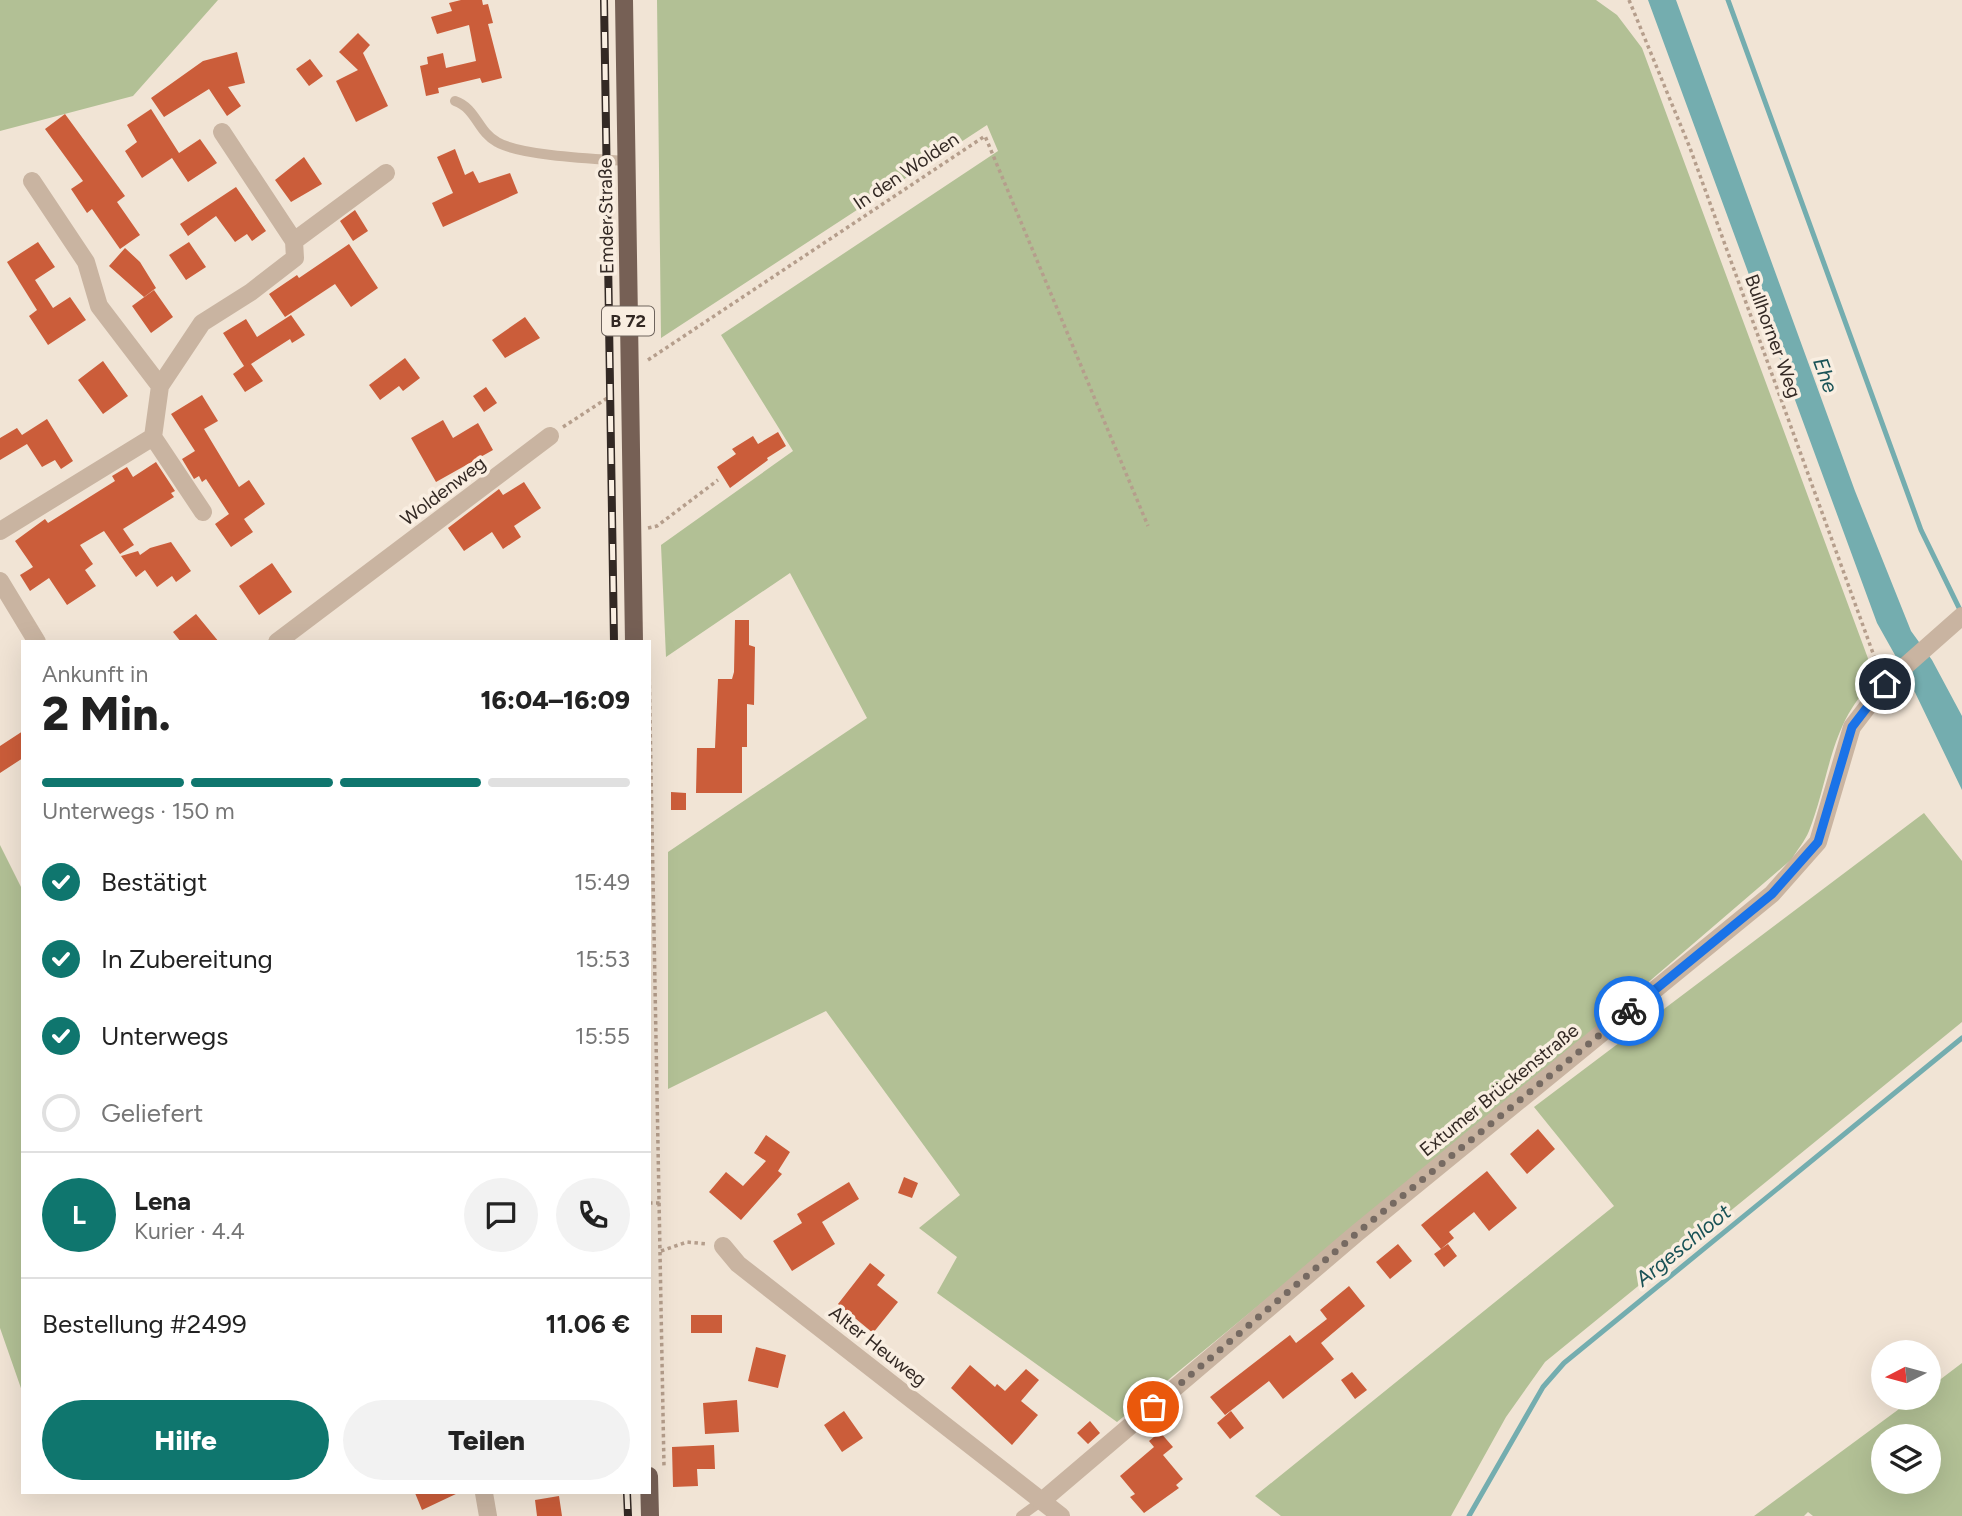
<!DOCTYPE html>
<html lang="de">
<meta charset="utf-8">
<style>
body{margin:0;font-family:Figtree,sans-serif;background:#f2f2f2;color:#222;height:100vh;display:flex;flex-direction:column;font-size:26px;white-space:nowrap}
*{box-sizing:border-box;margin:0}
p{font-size:23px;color:#767676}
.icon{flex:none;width:38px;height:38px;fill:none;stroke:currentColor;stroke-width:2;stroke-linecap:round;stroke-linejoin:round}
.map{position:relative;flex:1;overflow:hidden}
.panel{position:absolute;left:21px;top:640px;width:630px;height:854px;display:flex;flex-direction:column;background:#fff;border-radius:0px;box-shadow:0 7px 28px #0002}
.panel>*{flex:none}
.needle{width:46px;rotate:264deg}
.fabs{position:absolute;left:1871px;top:1340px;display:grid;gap:14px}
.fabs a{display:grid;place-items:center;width:70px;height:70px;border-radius:50%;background:#fff;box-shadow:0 7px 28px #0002;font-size:35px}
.pin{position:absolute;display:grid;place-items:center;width:60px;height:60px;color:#fff;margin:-30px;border:4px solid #fff;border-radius:50%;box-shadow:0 2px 7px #0007}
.courier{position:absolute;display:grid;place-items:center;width:70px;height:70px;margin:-35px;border:5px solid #1a73e8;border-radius:50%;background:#fff;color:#222;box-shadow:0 2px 9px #0007}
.headline em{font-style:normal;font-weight:800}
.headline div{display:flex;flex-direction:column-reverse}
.headline{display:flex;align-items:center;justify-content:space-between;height:119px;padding:0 21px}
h1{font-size:46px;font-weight:800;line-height:52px}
.bar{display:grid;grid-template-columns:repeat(4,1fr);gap:10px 7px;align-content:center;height:84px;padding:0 21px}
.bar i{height:9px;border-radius:5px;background:#e0e0e0}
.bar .current{background:#0f766e}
.bar p{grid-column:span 4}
.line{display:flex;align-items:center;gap:18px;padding:0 21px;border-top:2px solid #e0e0e0}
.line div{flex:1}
.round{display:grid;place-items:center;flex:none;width:74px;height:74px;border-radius:37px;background:#f2f2f2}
ol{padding:0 21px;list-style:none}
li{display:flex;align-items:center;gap:21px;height:77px}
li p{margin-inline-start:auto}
li .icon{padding:7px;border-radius:50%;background:#0f766e;color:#fff;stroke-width:4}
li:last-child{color:#767676}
li i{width:38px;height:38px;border:4px solid #e0e0e0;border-radius:50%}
.cta{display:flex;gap:14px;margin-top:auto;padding:14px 21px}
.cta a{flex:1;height:80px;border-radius:42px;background:#0f766e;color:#fff;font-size:28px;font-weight:800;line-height:80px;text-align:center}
.cta a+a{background:#f2f2f2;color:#222}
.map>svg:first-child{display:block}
.green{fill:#b2c095;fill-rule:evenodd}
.water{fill:#74adaf}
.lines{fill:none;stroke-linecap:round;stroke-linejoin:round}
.stream{stroke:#74adaf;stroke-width:5}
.building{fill:#cb5d3a}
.path{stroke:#b59e8c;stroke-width:3.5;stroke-dasharray:3.5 3.5;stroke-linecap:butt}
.service{stroke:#c9b4a1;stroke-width:10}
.minor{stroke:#c9b4a1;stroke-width:18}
.primary{stroke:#766055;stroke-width:18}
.rail-casing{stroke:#332924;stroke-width:8}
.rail{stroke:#f9eee1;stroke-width:5;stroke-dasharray:16;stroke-linecap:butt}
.done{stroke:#766a62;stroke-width:7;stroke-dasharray:0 12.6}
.route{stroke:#1a73e8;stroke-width:9}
.labels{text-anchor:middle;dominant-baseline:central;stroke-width:7;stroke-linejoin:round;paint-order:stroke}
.shield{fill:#f9eee1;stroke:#6e645d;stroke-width:2}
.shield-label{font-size:18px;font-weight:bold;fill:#332924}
.street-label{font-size:19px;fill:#332924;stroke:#f9eee1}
.water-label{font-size:21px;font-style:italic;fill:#195256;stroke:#f9eee1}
</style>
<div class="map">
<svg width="1962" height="1516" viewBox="0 0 1962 1516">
<rect width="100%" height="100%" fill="#f1e4d5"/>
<path class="green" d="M0 0H218L133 96 0 131Z
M657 0H1596L1617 15 1642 48 1876 680C1830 720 1830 778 1809 831 1805 841 1797 850 1792 859L1581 1040 1117 1422 937 1293 957 1257 919 1228 960 1195 826 1011 668 1089V852L867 718 790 573 666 657 661 545 793 451 721 335 998 151 987 125 661 338Z
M1924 813 1962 861V1022L1545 1362 1506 1417 1451 1516H1281L1255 1496 1614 1206 1534 1107Z
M0 845 23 891V1394L0 1328Z
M1962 1363V1516H1813L1808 1512 1804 1516H1754L1914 1398H1928L1929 1388ZM1883 1437H1928V1482H1883Z"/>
<path class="water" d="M1648 0H1676L1855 491 1911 631 1932 660 1962 716V790L1909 680 1877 623Z"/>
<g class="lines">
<path class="stream" d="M1728 0 1921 530 1961 612
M1469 1516 1543 1387 1564 1363 1962 1038"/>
</g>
<path class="building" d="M461 0H482L483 5 488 4 493 23 488 24 502 78 482 83 480 78 438 88 439 93 426 96 420 66 428 64 427 57 443 53 446 68 476 61 469 25 437 34 431 17 452 11 449 3Z
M358 33 370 45 363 53 388 106 356 122 336 81 358 70 339 52Z
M237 52 245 83 228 87 241 106 227 116 209 89 164 117 151 98 203 61Z
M310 59 323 76 309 86 296 69Z
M151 109 179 153 200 139 217 163 188 182 172 158 142 178 125 151 137 142 127 125Z
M65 114 125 196 117 202 140 235 120 249 92 209 87 213 71 189 83 181 45 129Z
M455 149 465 175 473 171 479 183 510 173 518 193 443 227 432 203 453 193 437 157Z
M304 157 322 184 291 202 275 180Z
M236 187 266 231 252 241 247 234 235 242 216 216 188 236 180 224Z
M355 210 368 231 353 241 340 221Z
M38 242 55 267 35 280 53 308 70 297 86 320 48 345 29 316 37 310 7 262Z
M189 242 206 267 186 280 169 255Z
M349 244 378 288 351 307 335 284 285 317 269 294 297 275 299 278Z
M125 248 140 262 156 288 144 297 109 266Z
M154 290 173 317 151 333 132 306Z
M291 315 305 335 292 343 290 339 251 364 263 381 245 392 233 374 244 366 223 333 246 319 257 337Z
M525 317 540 338 505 358 492 340Z
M405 358 420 378 403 391 399 386 380 400 369 385Z
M103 361 128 396 103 414 78 380Z
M486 387 497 403 484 412 473 396Z
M202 395 218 421 204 429 239 487 249 480 265 504 244 519 253 532 231 547 215 524 229 514 206 479 202 482 199 476 194 479 182 459 195 451 171 414Z
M47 419 73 461 61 469 55 460 42 467 27 444 0 460V438L17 428 22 435Z
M443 420 453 438 478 423 493 450 436 482 411 438Z
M778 432 786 446 767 458 768 460 730 488 717 467 736 454 732 449 753 436 758 444Z
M156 462 175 491 171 493 174 497 123 529 134 545 120 554 104 531 80 545 93 564 85 570 96 586 67 605 49 578 30 591 20 575 33 567 15 541 45 519 48 523 115 481 112 476 127 467 133 477Z
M524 482 541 508 514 526 521 537 503 549 492 532 464 551 448 528 499 489 503 495Z
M171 542 191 571 176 582 172 576 157 587 145 570 136 577 121 556 138 551 140 555 150 548Z
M272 563 292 592 259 615 239 586Z
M196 614 219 642H181L173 632Z
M735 620H749V645L755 647 754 705 747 704V747H742V793H696L697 748H715L718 679H732L734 672Z
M23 731V758L0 773V746Z
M671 792 686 793V810H671Z
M1538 1129 1555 1149 1527 1174 1510 1154Z
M766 1135 790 1152 778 1171 782 1174 741 1220 709 1192 726 1172 743 1186 766 1161 754 1153Z
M1487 1171 1517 1208 1489 1231 1474 1212 1449 1232 1454 1238 1441 1249 1421 1225Z
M904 1177 918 1183 912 1198 898 1193Z
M849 1182 859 1199 822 1222 835 1244 792 1271 773 1241 802 1223 797 1214Z
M1398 1244 1412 1261 1390 1279 1376 1262Z
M1448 1244 1457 1256 1444 1267 1434 1254Z
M870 1263 885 1275 877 1285 898 1302 873 1333 838 1304Z
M1349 1286 1365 1306 1321 1343 1334 1359 1283 1399 1269 1381 1225 1415 1210 1397 1290 1335 1296 1343 1327 1319 1320 1310Z
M691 1315H722V1333H691Z
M756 1347 786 1355 778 1388 748 1381Z
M970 1365 995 1387 997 1384 1005 1391 1026 1369 1039 1380 1021 1401 1038 1415 1012 1445 951 1388Z
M1352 1372 1367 1390 1355 1399 1341 1380Z
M737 1400 739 1432 705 1434 703 1403Z
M844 1411 863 1438 842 1452 824 1425Z
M1231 1411 1244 1428 1230 1439 1217 1423Z
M1090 1421 1100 1433 1088 1444 1077 1433Z
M1160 1432 1173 1447 1163 1455 1183 1479 1176 1485 1179 1488 1144 1513 1130 1497 1135 1494 1120 1476 1154 1447 1149 1441Z
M714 1445 715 1469H697L698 1486 673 1487 672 1447Z
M415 1493H458L422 1510Z
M559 1496 562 1516H537L535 1500Z"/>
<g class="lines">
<path class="path" d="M1629 0 1690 148 1878 667
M648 360 985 136 1148 526
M563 427 612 395
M648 528 657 526 718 480
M649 664 664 1467
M649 1203H660
M661 1251 687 1242 707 1244"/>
<path class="service" d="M455 101C476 108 478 132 497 142 521 156 596 159 626 161
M1021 1516 1043 1500"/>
<path class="minor" d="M222 132 294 241
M32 181 86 262 99 306 160 386
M153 437 203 512
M0 531 153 437 160 386 202 323 251 292 295 258 294 241 386 173
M0 581 37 642
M277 642 550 436
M723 1246 738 1264 1061 1516
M484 1493 488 1516
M1043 1500 1357 1233 1772 894 1818 842 1852 727 1885 684 1962 616"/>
<path class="primary" d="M624 0 634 642
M649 1476 650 1516"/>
<g class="rail-casing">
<path id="rail" d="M604 0 614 642
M627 1493 628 1516"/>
</g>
<use href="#rail" class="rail"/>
</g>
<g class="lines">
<path class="done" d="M1153 1407 1357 1233 1629 1011"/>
<path class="route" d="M1629 1011 1772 894 1818 842 1852 727 1885 684"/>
</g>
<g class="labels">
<rect class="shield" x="602" y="306.5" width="52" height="29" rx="5"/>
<g class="shield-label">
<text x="628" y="321">B 72</text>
</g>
<g class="street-label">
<text transform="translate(906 171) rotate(-34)">In den Wolden</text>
<text transform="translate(606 216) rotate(-91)">Emder Straße</text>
<text transform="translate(1773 336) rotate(70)">Bullhorner Weg</text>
<text transform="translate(443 491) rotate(-37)">Woldenweg</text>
<text transform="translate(1499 1090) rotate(-39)">Extumer Brückenstraße</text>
<text transform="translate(878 1346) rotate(38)">Alter Heuweg</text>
</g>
<g class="water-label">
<text transform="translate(1826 375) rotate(70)">Ehe</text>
<text transform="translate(1683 1245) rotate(-39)">Argeschloot</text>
</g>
</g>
</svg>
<div class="fabs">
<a><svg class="needle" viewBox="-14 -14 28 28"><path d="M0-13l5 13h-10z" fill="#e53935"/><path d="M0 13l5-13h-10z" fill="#767676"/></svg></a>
<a><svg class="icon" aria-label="layers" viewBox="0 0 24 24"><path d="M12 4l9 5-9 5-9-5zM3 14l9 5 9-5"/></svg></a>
</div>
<div class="pin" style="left:1153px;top:1407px;background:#ea580c"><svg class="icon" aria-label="bag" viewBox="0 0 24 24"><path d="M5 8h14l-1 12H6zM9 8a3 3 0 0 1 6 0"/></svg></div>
<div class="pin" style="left:1885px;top:684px;background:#1f2937"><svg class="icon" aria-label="home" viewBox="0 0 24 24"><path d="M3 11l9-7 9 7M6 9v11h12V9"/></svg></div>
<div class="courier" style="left:1629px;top:1011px"><svg class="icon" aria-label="bike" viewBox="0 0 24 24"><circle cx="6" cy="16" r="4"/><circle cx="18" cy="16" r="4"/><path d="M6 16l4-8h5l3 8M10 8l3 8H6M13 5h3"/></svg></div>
<section class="panel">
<div class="headline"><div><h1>2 Min.</h1><p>Ankunft in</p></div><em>16:04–16:09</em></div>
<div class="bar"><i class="current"></i><i class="current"></i><i class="current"></i><i></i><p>Unterwegs · 150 m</p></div>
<ol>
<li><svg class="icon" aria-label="check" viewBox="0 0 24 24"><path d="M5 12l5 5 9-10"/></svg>Bestätigt<p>15:49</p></li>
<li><svg class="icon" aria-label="check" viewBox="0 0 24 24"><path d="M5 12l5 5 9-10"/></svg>In Zubereitung<p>15:53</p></li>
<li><svg class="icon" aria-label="check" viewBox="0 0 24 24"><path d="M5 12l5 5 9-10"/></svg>Unterwegs<p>15:55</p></li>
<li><i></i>Geliefert</li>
</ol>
<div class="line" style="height:126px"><b class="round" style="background:#0f766e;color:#fff">L</b><div><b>Lena</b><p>Kurier · 4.4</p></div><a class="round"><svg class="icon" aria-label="chat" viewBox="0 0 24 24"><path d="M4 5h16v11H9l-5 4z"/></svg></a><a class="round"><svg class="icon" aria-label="phone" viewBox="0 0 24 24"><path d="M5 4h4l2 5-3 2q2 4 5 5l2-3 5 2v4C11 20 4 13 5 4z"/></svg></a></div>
<div class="line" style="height:91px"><div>Bestellung #2499</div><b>11.06 €</b></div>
<div class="cta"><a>Hilfe</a><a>Teilen</a></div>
</section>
</div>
